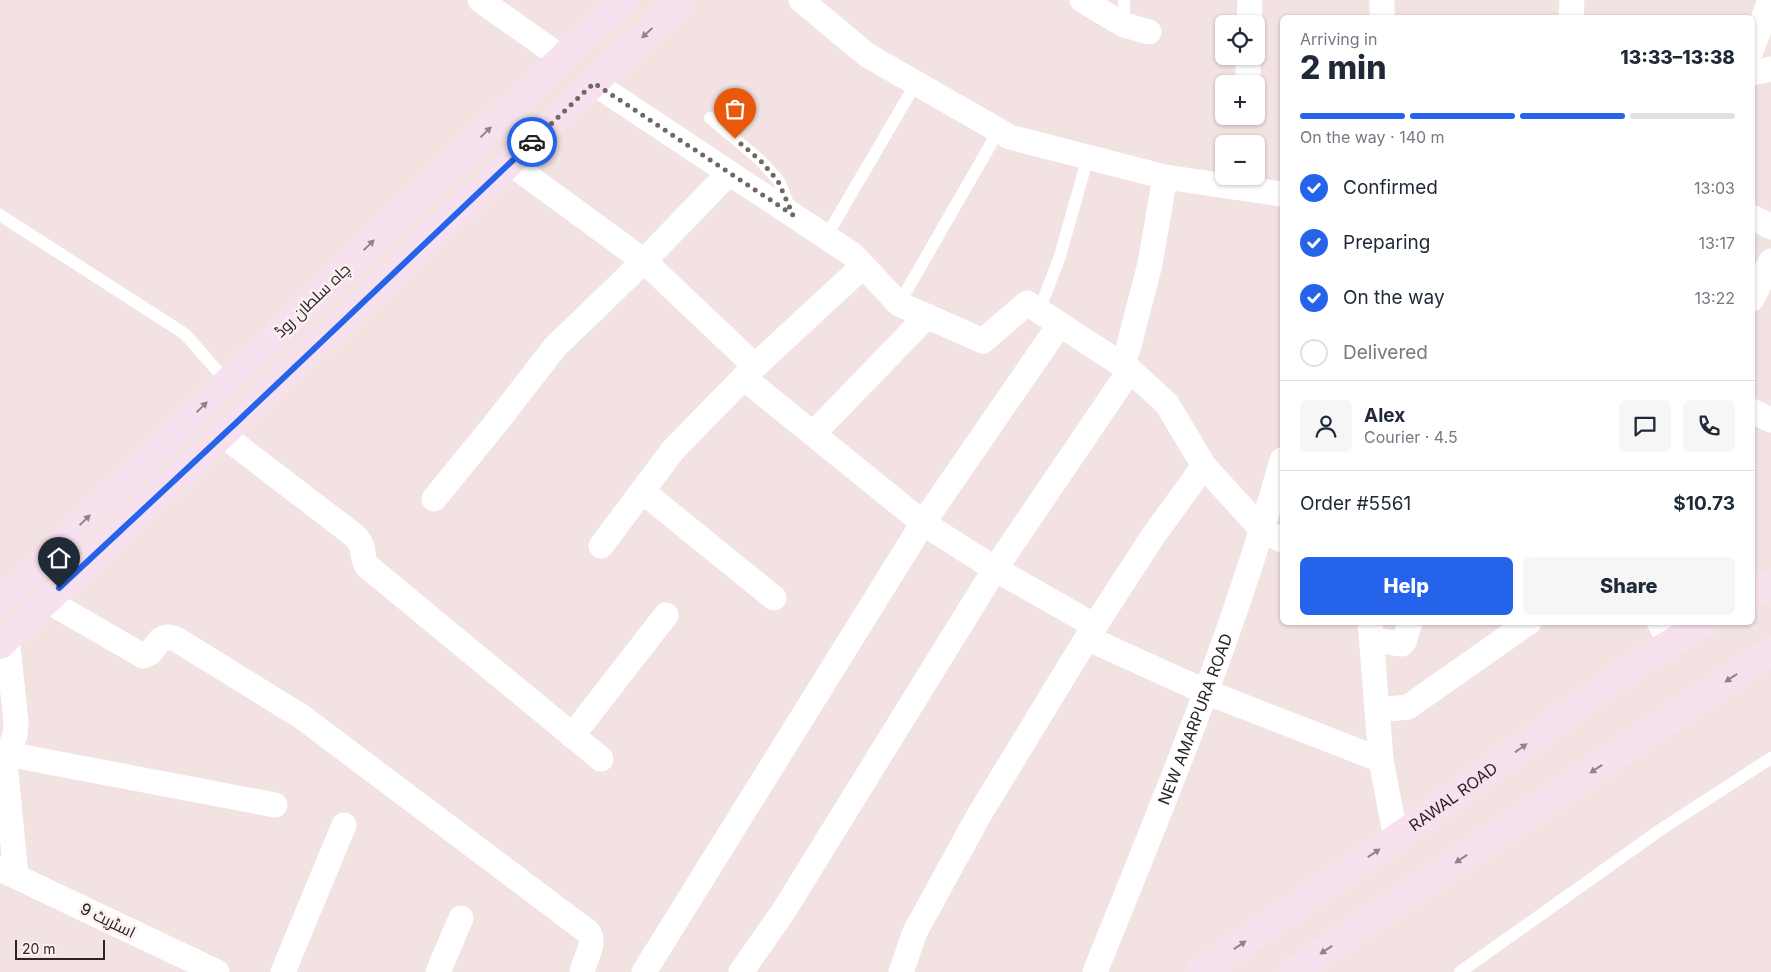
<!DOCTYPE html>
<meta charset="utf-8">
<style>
body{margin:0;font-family:Inter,Cairo,sans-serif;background:#f6f6f7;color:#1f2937;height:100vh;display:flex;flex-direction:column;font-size:19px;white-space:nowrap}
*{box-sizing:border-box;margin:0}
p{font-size:16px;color:#747a83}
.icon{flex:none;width:28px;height:28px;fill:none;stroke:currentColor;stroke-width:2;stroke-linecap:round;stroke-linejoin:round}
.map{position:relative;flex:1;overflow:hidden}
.sheet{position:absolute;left:1280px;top:15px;width:475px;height:610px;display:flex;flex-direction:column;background:#fff;border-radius:8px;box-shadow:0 1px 4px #0004}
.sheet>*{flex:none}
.controls{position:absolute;left:1215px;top:15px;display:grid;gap:10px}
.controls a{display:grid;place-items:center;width:50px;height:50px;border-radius:8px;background:#fff;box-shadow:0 1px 4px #0004;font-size:25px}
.scale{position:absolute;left:15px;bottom:12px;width:90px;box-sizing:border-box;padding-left:5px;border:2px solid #2b2525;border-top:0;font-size:14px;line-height:18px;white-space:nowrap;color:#2b2525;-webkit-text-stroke:4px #fdf0f0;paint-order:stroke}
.pin{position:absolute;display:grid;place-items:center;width:42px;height:42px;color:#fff;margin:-51px -21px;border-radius:50% 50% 50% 0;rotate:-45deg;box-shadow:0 0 5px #0007}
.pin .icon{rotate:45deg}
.courier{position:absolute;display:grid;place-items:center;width:50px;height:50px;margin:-25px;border:4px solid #2563eb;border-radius:50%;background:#fff;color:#222;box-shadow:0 1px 6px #0007}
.head em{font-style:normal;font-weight:800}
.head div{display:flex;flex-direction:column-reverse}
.head{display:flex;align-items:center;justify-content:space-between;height:85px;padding:0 20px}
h1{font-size:32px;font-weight:800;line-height:38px}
.bar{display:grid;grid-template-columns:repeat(4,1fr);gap:8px 5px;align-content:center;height:60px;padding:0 20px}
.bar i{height:6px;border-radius:4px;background:#e0e1e3}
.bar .current{background:#2563eb}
.bar p{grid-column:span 4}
.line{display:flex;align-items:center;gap:12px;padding:0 20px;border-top:1px solid #e0e1e3}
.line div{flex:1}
.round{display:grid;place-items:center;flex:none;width:52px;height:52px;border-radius:8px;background:#f6f6f7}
ol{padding:0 20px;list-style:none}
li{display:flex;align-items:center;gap:15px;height:55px}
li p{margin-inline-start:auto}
li .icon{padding:5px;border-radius:50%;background:#2563eb;color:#fff;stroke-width:4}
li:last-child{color:#747a83}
li i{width:28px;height:28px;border:2px solid #e0e1e3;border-radius:50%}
.button{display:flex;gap:10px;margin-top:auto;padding:10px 20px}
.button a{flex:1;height:58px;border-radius:8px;background:#2563eb;color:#fff;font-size:20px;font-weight:800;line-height:58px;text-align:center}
.button a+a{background:#f6f6f7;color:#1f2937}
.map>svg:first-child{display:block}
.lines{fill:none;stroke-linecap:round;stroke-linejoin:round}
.service{stroke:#fff;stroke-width:12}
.minor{stroke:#fff;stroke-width:25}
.secondary{stroke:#f8e1ee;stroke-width:28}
.oneway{fill:#92838a}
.done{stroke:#716767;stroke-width:5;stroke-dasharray:0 9}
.route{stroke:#2563eb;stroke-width:6}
.labels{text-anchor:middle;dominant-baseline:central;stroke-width:5;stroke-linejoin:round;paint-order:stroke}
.street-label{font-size:16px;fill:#2b2525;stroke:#fdf0f0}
</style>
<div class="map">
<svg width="1771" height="972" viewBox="0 0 1771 972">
<rect width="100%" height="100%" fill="#f2e2e2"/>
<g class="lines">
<path class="service" d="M1124 0V25
M710 118 760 160 779 181 791 211
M0 215 185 334 227 382
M826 237 916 83
M899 304 999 130
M1039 311 1060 256 1088 157
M1460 972 1663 828 1771 758"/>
<g class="minor">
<path d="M480 0 562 58"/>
<path d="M801 0 867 55 1010 137 1165 177 1282 194"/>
<path d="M1082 0 1124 25 1149 32"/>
<path d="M1382 0V18"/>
<path d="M1571 18 1572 0"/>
<path d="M1249 24 1250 0"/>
<path d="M1752 49 1770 0"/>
<path d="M1752 73 1771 69"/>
<path d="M594 83 853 255 899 304 983 341 1027 303 1130 370 1167 404 1204 466 1263 531 1282 540"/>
<path d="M1248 84V56"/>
<path d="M510 163 644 261 755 366"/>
<path d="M1752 217 1771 227"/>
<path d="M1752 299 1771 261"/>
<path d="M1121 364 1128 349 1150 264 1165 177"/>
<path d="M744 378 923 523 995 569 1095 626"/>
<path d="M1752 411 1771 420"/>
<path d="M813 434 927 316"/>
<path d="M223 435 355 536C368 550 359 553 367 566L601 759"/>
<path d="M642 491 774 598"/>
<path d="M434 499 496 423 555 347 644 261 729 173"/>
<path d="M601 546 673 450 755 366 862 267"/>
<path d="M46 600 143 656 150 653 161 639 168 637 176 639 302 717 588 932C597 942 584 960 582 972"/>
<path d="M1370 622 1381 760 1396 838"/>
<path d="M1659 622 1670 643"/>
<path d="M7 638 16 721 15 735 5 762 16 876"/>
<path d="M1087 638 1206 692 1381 760"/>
<path d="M1372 640 1402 644 1404 642 1410 622"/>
<path d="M1377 710 1408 707 1529 622"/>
<path d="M572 736 666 615"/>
<path d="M7 754 275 805"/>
<path d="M0 869 217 972"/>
<path d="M283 972 344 825"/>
<path d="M438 972 461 918"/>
<path d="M644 972 923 523 1060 324"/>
<path d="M741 972 783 912 995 569 1130 370"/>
<path d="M901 972 915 932 979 815 1087 638 1153 536 1204 466"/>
<path id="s1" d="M1095 972C1163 803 1234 635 1282 460"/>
</g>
<g class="secondary">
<path d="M1752 595 1771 584"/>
<path d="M0 602 562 58 625 0"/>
<path d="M0 645 682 0"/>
<path id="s2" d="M1200 972 1396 838 1639 662 1706 622"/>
<path d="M1293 972 1771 651"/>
</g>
</g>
<defs><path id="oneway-solid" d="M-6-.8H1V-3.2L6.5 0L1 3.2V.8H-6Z" transform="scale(1.25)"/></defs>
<g class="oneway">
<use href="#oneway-solid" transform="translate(647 33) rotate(137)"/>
<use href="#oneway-solid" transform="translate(486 132) rotate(-44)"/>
<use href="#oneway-solid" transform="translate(369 245) rotate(-44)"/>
<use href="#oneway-solid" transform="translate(202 407) rotate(-44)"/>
<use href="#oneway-solid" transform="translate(85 520) rotate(-44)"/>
<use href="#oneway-solid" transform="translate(1731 678) rotate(146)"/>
<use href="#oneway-solid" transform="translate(1521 748) rotate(-36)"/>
<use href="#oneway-solid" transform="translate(1596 769) rotate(146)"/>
<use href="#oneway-solid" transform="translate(1374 853) rotate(-34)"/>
<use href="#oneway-solid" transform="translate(1461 859) rotate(146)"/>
<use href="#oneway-solid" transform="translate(1240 945) rotate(-34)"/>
<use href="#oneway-solid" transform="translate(1326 950) rotate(146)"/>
</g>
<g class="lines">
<path class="done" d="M532 142 594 83 793 215 778 181 760 160 735 139"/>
<path class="route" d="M59 588 237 422 532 142"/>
</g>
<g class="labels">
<g class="street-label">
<text transform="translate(312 300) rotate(-44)">چاہ سلطان روڈ</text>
<text stroke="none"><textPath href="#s1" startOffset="272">NEW AMARPURA ROAD</textPath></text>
<text stroke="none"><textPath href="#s2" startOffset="308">RAWAL ROAD</textPath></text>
<text transform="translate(108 920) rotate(26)">اسٹریٹ 9</text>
</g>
</g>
</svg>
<div class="controls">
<a><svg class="icon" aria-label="locate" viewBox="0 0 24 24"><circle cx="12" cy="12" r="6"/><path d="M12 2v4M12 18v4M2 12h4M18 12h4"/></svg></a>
<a>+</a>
<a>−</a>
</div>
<div class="scale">20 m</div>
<div class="pin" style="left:735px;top:139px;background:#ea580c"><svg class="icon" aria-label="bag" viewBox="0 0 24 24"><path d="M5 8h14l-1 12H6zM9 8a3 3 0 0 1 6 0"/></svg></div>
<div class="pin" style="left:59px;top:588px;background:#1f2937"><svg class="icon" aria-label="home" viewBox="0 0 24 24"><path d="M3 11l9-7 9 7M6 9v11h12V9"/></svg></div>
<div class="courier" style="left:532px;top:142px"><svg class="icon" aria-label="car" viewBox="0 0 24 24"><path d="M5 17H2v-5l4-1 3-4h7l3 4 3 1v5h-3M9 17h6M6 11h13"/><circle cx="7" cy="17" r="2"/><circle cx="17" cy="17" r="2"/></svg></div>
<section class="sheet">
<div class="head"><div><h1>2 min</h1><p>Arriving in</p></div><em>13:33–13:38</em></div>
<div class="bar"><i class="current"></i><i class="current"></i><i class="current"></i><i></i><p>On the way · 140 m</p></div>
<ol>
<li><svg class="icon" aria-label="check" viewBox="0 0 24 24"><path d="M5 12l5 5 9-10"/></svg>Confirmed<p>13:03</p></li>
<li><svg class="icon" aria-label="check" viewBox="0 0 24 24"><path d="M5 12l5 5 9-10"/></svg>Preparing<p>13:17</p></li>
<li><svg class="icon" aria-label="check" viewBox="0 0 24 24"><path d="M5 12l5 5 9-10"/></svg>On the way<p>13:22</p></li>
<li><i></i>Delivered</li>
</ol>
<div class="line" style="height:90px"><a class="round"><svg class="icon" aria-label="person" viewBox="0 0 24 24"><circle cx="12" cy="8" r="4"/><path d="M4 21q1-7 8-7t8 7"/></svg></a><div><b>Alex</b><p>Courier · 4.5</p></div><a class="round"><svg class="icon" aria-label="chat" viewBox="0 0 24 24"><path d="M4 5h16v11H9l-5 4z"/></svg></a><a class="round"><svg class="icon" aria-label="phone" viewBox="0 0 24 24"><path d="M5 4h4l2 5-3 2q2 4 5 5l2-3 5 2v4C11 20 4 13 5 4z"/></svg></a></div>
<div class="line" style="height:65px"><div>Order #5561</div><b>$10.73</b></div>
<div class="button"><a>Help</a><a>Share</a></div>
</section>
</div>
